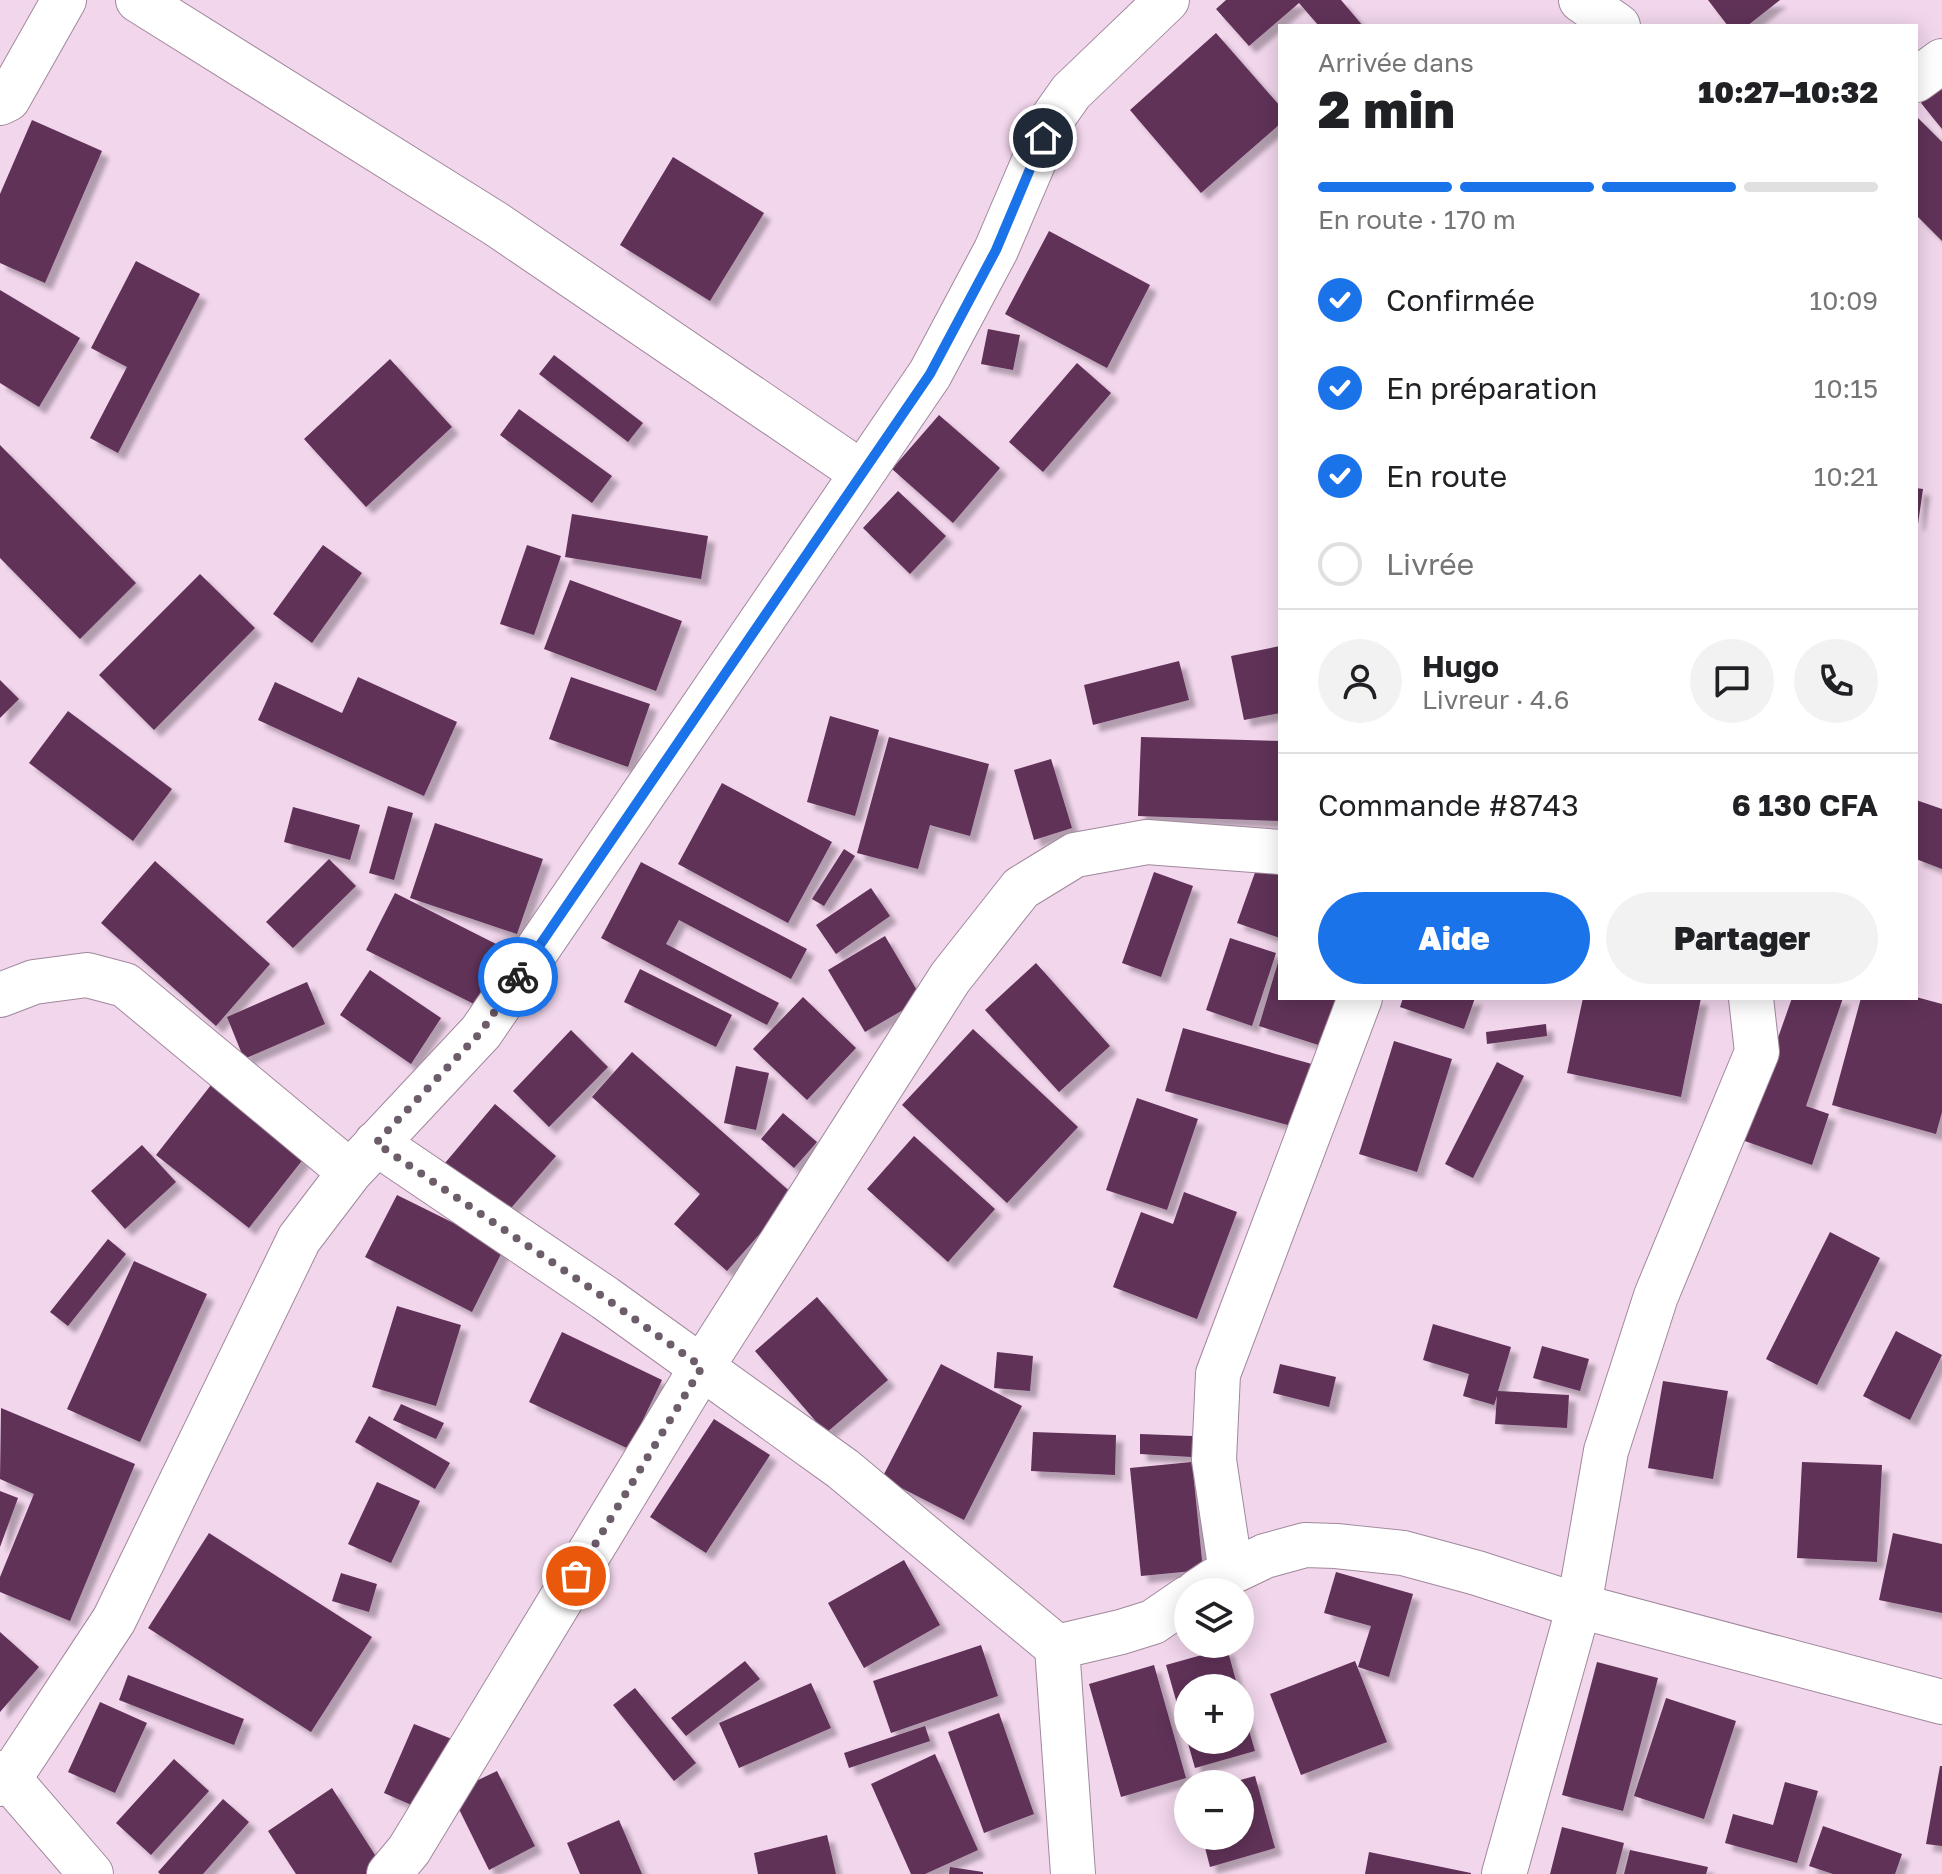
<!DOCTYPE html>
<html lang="fr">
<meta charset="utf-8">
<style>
body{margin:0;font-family:"Golos Text",sans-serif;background:#f2f2f2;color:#202124;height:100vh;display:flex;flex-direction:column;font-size:30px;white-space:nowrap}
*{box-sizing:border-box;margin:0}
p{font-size:26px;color:#757577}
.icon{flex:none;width:44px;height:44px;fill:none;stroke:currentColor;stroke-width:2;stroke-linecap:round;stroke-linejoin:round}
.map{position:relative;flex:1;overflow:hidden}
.drawer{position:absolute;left:1278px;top:24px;width:640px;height:976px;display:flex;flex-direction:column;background:#fff;border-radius:0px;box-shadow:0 4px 20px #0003}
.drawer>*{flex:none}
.controls{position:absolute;left:1174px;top:1578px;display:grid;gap:16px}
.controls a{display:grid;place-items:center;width:80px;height:80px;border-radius:50%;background:#fff;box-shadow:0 4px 20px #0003;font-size:40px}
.pin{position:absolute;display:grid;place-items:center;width:68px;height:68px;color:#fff;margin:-34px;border:4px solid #fff;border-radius:50%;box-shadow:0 2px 8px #0007}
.courier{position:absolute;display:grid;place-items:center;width:80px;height:80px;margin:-40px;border:6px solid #1a73e8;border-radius:50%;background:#fff;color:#222;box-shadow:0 2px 10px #0007}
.summary em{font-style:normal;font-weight:800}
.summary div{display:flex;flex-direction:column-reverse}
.summary{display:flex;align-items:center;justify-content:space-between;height:136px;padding:0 40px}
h1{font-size:52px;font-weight:800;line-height:60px}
.bar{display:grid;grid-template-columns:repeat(4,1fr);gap:12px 8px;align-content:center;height:96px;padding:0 40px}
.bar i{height:10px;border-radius:6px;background:#e0e0e0}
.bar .current{background:#1a73e8}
.bar p{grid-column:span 4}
.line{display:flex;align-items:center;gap:20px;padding:0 40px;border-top:2px solid #e0e0e0}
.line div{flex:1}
.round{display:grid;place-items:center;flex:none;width:84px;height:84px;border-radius:42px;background:#f2f2f2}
ol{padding:0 40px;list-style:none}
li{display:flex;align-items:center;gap:24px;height:88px}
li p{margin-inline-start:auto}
li .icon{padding:8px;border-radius:50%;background:#1a73e8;color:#fff;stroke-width:4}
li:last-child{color:#757577}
li i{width:44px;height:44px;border:4px solid #e0e0e0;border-radius:50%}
.button{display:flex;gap:16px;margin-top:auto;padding:16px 40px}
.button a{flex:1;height:92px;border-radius:48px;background:#1a73e8;color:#fff;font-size:32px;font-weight:800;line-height:92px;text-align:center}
.button a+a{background:#f2f2f2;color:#202124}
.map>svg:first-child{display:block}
.building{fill:#603059;filter:url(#shadow)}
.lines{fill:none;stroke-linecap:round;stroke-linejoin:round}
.minor-casing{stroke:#a1889c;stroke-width:46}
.minor{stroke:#fff;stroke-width:44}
.done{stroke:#6d5c69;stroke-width:8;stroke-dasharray:0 14.4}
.route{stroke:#1a73e8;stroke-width:10}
</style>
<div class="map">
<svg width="1942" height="1874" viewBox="0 0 1942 1874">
<defs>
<filter id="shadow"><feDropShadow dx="7" dy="7" stdDeviation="2" flood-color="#0004"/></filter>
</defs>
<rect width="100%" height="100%" fill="#f2d6ec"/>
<path class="building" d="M1226 0H1341L1363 26H1319L1299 3 1249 46 1216 9Z
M1708 0H1780L1747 26H1728Z
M1216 33 1280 106V124L1201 193 1130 110Z
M1942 85V129L1921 103Z
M1916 116 1942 142V241L1916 215Z
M32 120 102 151 45 283 0 263V194Z
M673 157 764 213 710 301 620 245Z
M1049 231 1150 285 1107 368 1005 314Z
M136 261 200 294 118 453 90 438 127 367 91 348Z
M0 290 80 338 39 407 0 383Z
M988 329 1020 335 1013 370 981 364Z
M554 355 643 423 628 442 539 374Z
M390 359 452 427 366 507 304 439Z
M1077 363 1111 393 1043 472 1009 442Z
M519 409 612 476 592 503 500 435Z
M939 415 1000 468 953 523 892 469Z
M0 445 136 583 80 639 0 558Z
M1916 488 1923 489 1918 524 1916 523Z
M898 491 946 536 910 574 863 528Z
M572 514 708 536 701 579 565 557Z
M323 545 362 573 312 643 273 614Z
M527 545 561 556 534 635 500 624Z
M200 574 255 628 154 730 99 675Z
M570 580 682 621 656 691 544 649Z
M1280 646V713L1244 720 1231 656Z
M1179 661 1189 700 1093 725 1084 685Z
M358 677 457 722 424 796 258 720 275 682 342 713Z
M571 677 650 704 628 767 549 739Z
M0 680 19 699 0 718Z
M68 711 172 789 133 841 29 763Z
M830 716 879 730 855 816 807 802Z
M889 737 989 764 970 836 930 825 918 869 857 853Z
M1141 737 1280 741V821L1138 816Z
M1051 759 1072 828 1034 840 1014 770Z
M722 783 832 842 788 923 678 864Z
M1916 800 1942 809V869L1916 859Z
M388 806 413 813 394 880 369 873Z
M293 807 360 825 350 860 284 842Z
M435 823 543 859 517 934 410 898Z
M844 849 855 856 824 906 812 899Z
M329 859 356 886 293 948 266 922Z
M155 861 270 964 216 1026 101 923Z
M641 862 807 949 791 979 679 920 666 944 779 1003 767 1025 601 938Z
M1257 867 1280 875V938L1237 923Z
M1154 872 1193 886 1161 977 1122 963Z
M871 888 890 916 836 954 816 925Z
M395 893 504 948 476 1005 366 950Z
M885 936 922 999 865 1032 828 970Z
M1230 938 1276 953 1252 1026 1206 1010Z
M1279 959 1280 998H1347L1331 1049 1259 1026Z
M1036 963 1110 1046 1059 1092 985 1010Z
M640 969 732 1015 716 1047 624 1002Z
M370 970 441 1018 411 1064 340 1015Z
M307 982 325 1024 244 1059 227 1017Z
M803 997 856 1048 807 1100 753 1049Z
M1916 997 1942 1004V1112L1936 1134 1832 1105 1861 998Z
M1403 998H1475L1464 1029 1400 1007Z
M1583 998H1701L1681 1097 1567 1073Z
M1792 998H1843L1806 1106 1829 1114 1812 1165 1742 1140Z
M1546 1024 1547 1036 1487 1044 1486 1032Z
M1183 1028 1319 1066 1302 1129 1165 1091Z
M973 1029 1078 1127 1007 1203 902 1105Z
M571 1030 608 1067 549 1127 513 1091Z
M1394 1041 1452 1059 1417 1172 1359 1154Z
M632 1052 794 1195 727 1271 674 1224 700 1194 592 1097Z
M1497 1062 1524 1076 1473 1178 1445 1164Z
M736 1066 769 1073 756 1130 724 1123Z
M211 1085 304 1158 249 1228 156 1155Z
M1137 1098 1198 1119 1167 1210 1106 1190Z
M495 1104 556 1156 505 1215 445 1163Z
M783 1113 817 1142 794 1168 761 1139Z
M914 1136 995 1209 948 1262 867 1189Z
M142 1145 176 1182 125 1229 91 1191Z
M1184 1192 1237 1212 1197 1319 1113 1287 1141 1212 1173 1224Z
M397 1195 504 1248 472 1312 365 1257Z
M1830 1232 1880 1258 1817 1385 1766 1359Z
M108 1239 126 1254 68 1326 50 1312Z
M134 1261 207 1294 140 1442 67 1409Z
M817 1297 888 1380 826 1433 755 1351Z
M397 1306 461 1325 436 1406 372 1387Z
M1433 1324 1511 1347 1498 1391 1569 1395 1567 1428 1495 1424 1497 1396 1494 1405 1463 1396 1469 1374 1423 1360Z
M1896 1331 1942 1355 1910 1420 1863 1396Z
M562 1332 662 1380 629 1449 529 1402Z
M1542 1346 1589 1359 1580 1391 1533 1378Z
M997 1352 1033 1356 1030 1391 994 1388Z
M941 1364 1022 1406 964 1520 882 1478Z
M1280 1364 1336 1377 1329 1407 1273 1393Z
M1663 1381 1728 1391 1713 1479 1648 1468Z
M401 1404 444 1423 436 1439 393 1420Z
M1 1408 135 1464 70 1621 0 1592V1577L34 1494 0 1479Z
M369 1416 450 1463 435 1489 355 1442Z
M714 1419 770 1455 706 1553 650 1517Z
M1033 1432 1116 1435 1115 1475 1031 1471Z
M1140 1434 1192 1436V1457L1140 1454Z
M1192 1462 1203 1570 1141 1576 1130 1468Z
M1802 1462 1882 1465 1877 1562 1797 1558Z
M377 1482 420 1501 391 1563 348 1544Z
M0 1491 18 1498 0 1547Z
M209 1533 372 1637 311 1732 148 1628Z
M1893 1533 1942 1544V1613L1879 1600Z
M904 1560 940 1625 864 1668 828 1603Z
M1336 1572 1413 1594 1389 1677 1358 1667 1371 1626 1324 1613Z
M341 1573 377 1584 369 1612 332 1601Z
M0 1632 39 1667 0 1712Z
M981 1645 998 1696 891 1733 873 1681Z
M1227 1648 1238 1688H1188L1187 1739 1166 1665Z
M745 1661 760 1679 686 1736 671 1718Z
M1355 1661 1387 1742 1301 1775 1270 1694Z
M1597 1662 1658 1678 1623 1811 1562 1795Z
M1154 1665 1186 1778 1121 1797 1089 1684Z
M128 1675 244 1719 234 1745 119 1700Z
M811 1683 831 1728 739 1768 719 1723Z
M635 1688 696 1763 674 1781 613 1705Z
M1666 1698 1736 1721 1704 1819 1634 1796Z
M1240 1699 1255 1751 1195 1768 1187 1740H1240Z
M100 1702 147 1723 115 1793 68 1772Z
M999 1713 1034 1814 984 1833 948 1732Z
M414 1724 452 1739 423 1810 384 1793Z
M925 1726 930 1741 849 1768 844 1753Z
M935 1754 978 1850 925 1874H911L871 1784Z
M174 1759 209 1791 151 1855 116 1823Z
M1940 1766H1942V1846L1926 1844Z
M497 1771 535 1846 489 1870 451 1793Z
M1255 1776 1275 1848 1210 1867 1202 1836H1240V1784L1229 1783Z
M1785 1782 1818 1791 1797 1863 1725 1843 1733 1814 1773 1825Z
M332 1788 384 1869 378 1874H296L268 1831Z
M223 1799 249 1822 203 1874H160L158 1872Z
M619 1820 642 1874H580L567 1843Z
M1823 1826 1902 1854 1895 1874H1833L1809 1866Z
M1562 1827 1624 1843 1616 1874H1550Z
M827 1835 836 1874H758L754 1853Z
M1630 1850 1708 1867 1706 1874H1624Z
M1369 1852 1471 1873V1874H1365Z
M950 1867 983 1872V1874H949Z"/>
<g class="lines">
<g class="minor-casing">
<path id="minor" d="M138 0 496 224 862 473
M1581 0 1618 26
M1916 80 1942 61
M0 103 8 99 64 0
M0 995 34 982 87 975 125 985 350 1172
M376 1143 605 1298 843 1469 1057 1647 1073 1874
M1231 1572 1214 1460 1218 1374 1360 998
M1197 1592 1215 1580 1265 1556 1305 1545 1336 1546 1403 1553 1477 1573 1579 1606 1942 1702
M1057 1647 1121 1632 1153 1622 1188 1598
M0 1773 9 1779 91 1874
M0 1784 9 1779 114 1620 299 1239 350 1172 481 1032 930 374 996 250 1052 119 1071 92 1167 0
M389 1874 409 1850 702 1367 950 978 1021 888 1075 855 1147 842 1280 852
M1504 1874 1579 1606 1606 1451 1656 1296 1757 1052 1751 998"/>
</g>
<use href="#minor" class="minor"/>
</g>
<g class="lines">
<path class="done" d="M518 977 481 1032 376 1143 605 1298 702 1367 576 1576"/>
<path class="route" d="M518 977 930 374 996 250 1043 138"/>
</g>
</svg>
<div class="controls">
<a><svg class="icon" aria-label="layers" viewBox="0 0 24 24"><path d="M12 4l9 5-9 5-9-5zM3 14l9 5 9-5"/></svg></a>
<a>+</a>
<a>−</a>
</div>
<div class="pin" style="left:576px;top:1576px;background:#ea580c"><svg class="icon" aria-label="bag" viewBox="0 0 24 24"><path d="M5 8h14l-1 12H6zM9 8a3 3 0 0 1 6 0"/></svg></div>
<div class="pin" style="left:1043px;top:138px;background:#1f2937"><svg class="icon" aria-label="home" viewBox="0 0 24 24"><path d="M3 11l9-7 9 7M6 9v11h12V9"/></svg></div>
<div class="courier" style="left:518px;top:977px"><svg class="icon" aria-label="bike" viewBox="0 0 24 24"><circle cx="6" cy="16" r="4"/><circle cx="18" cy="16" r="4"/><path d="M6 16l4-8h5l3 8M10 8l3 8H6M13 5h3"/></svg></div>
<section class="drawer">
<div class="summary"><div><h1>2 min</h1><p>Arrivée dans</p></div><em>10:27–10:32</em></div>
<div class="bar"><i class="current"></i><i class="current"></i><i class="current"></i><i></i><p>En route · 170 m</p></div>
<ol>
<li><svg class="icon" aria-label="check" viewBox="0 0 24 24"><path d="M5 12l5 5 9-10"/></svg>Confirmée<p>10:09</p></li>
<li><svg class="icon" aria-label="check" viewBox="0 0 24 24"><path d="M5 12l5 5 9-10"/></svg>En préparation<p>10:15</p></li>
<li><svg class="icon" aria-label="check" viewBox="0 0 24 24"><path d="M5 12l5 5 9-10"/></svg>En route<p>10:21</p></li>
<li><i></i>Livrée</li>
</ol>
<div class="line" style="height:144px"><a class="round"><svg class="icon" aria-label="person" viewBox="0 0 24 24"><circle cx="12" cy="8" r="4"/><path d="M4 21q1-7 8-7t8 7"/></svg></a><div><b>Hugo</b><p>Livreur · 4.6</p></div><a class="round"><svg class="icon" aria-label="chat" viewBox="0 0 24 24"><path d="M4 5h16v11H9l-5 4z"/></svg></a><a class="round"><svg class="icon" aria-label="phone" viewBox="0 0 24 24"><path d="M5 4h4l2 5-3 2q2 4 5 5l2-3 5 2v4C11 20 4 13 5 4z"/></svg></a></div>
<div class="line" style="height:104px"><div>Commande #8743</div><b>6 130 CFA</b></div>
<div class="button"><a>Aide</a><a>Partager</a></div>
</section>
</div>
